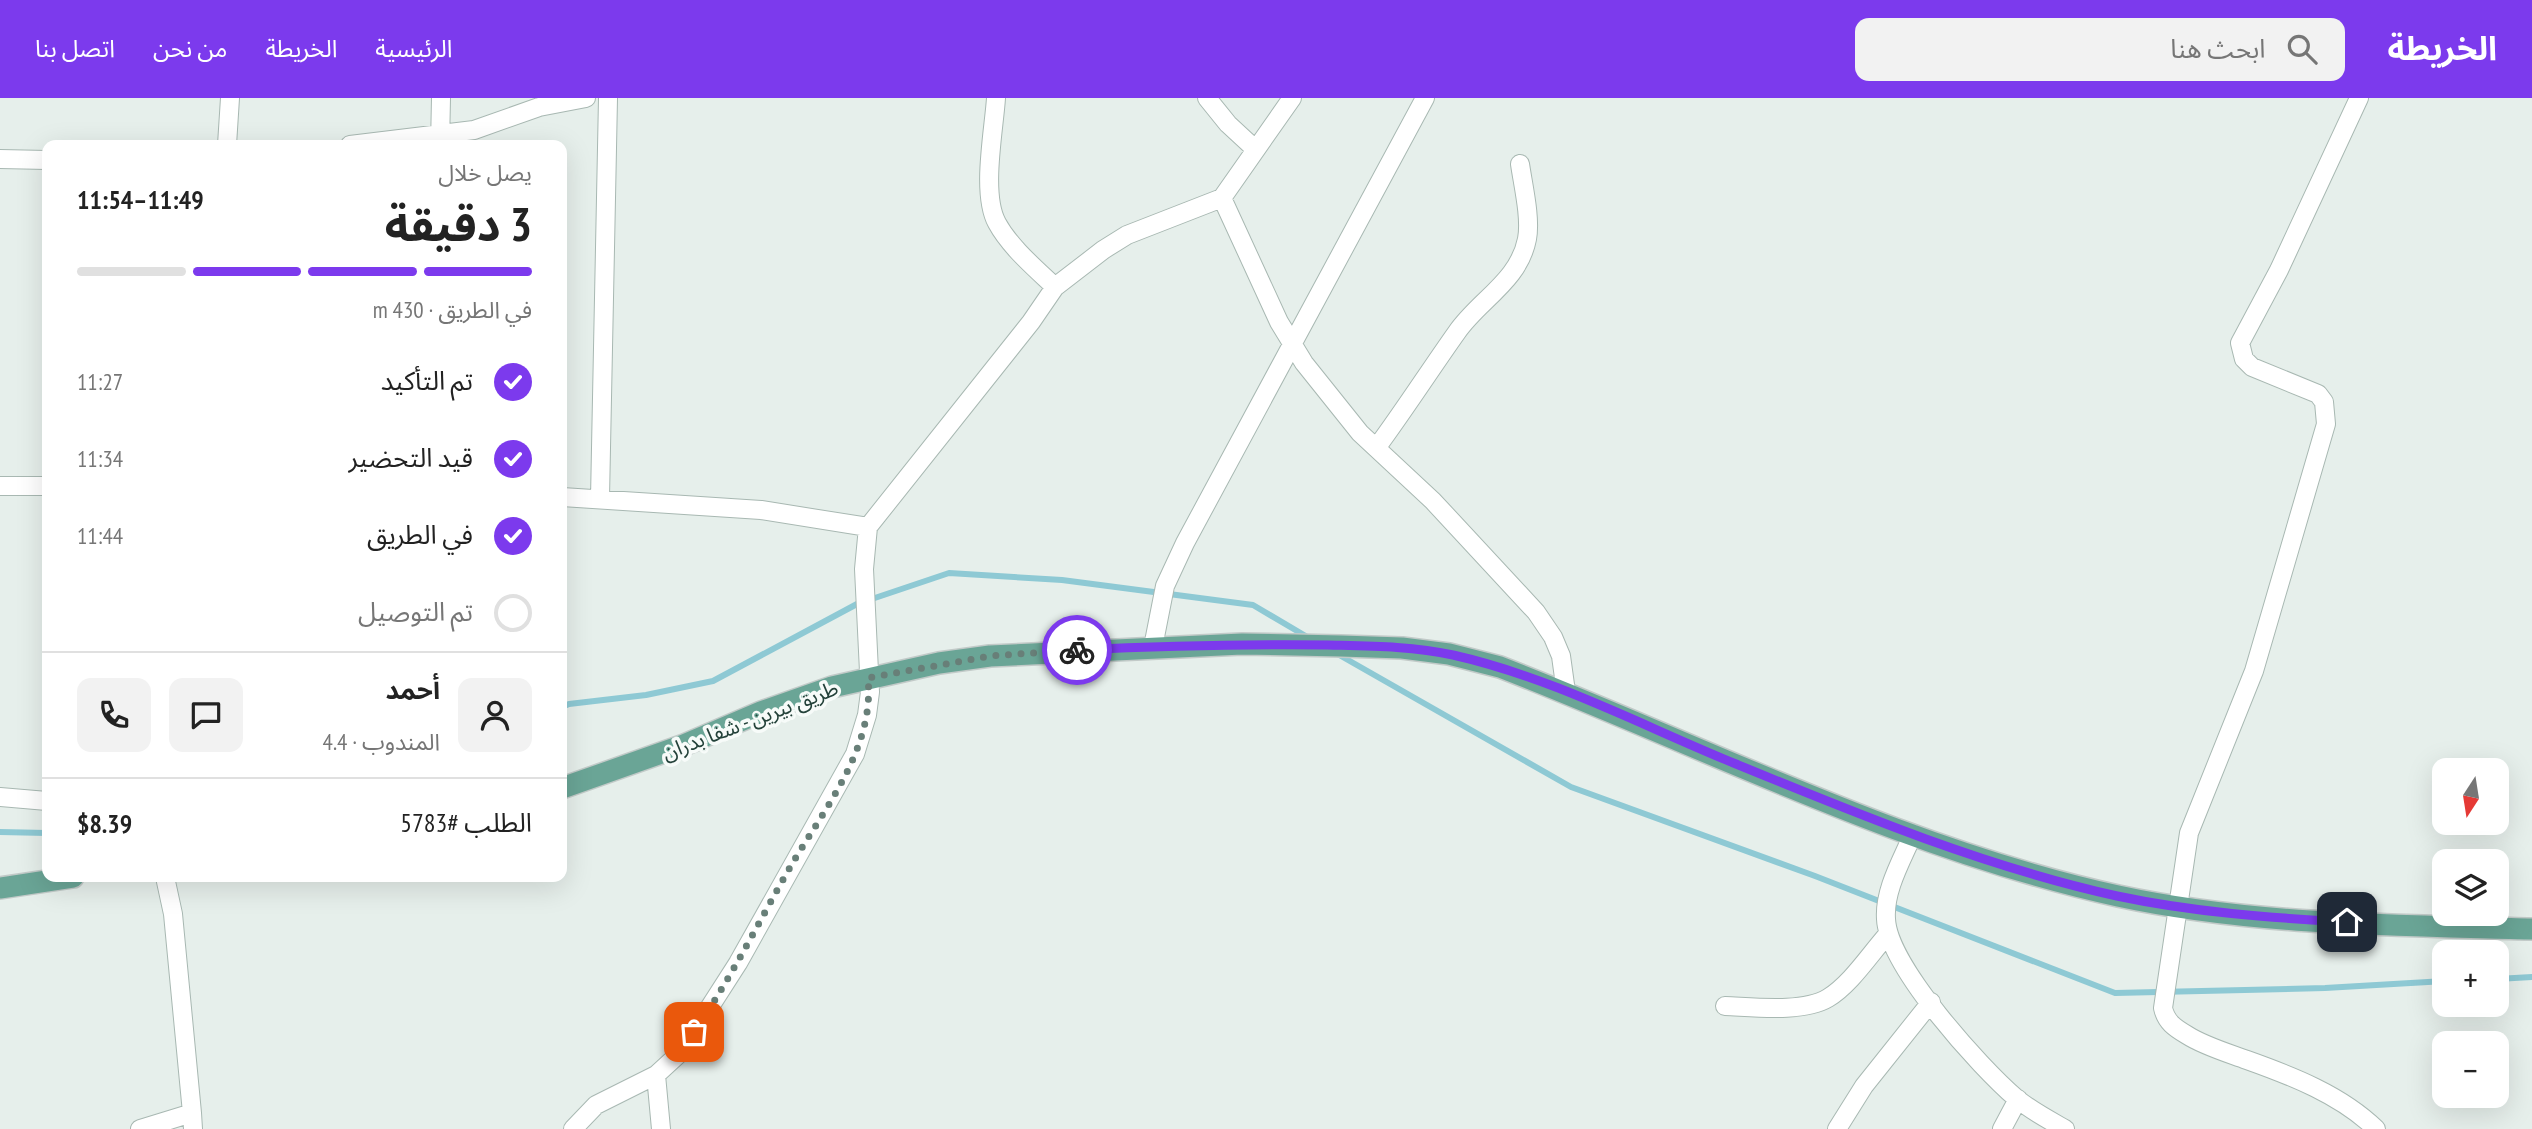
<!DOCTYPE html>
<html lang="ar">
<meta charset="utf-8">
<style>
body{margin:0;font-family:"PT Sans Narrow","Noto Sans Arabic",sans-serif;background:#f2f2f2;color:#222;direction:rtl;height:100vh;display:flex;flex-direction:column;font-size:26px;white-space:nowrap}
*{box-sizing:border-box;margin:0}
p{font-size:23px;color:#767676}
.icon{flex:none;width:38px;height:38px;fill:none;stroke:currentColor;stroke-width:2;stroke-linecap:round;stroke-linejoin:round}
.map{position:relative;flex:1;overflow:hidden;direction:ltr}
.panel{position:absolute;left:42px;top:42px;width:525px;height:742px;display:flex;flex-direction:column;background:#fff;border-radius:14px;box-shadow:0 7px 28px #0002;direction:rtl}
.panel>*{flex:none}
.needle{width:46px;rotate:192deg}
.fabs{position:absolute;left:2432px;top:660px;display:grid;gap:14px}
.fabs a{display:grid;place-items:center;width:77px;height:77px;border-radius:14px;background:#fff;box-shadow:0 7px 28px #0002;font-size:35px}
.pin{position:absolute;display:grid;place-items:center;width:60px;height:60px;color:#fff;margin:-30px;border-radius:14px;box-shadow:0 4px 10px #0006}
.courier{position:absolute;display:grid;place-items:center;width:70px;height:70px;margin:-35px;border:5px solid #7c3aed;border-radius:50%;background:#fff;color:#222;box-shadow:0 2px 9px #0007}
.head em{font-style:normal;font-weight:700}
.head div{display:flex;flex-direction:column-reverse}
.head{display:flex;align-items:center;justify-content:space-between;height:119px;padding:0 35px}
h1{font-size:46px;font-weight:700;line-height:52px}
.bar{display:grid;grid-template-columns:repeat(4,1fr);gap:10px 7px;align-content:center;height:84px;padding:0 35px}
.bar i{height:9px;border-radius:5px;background:#e0e0e0}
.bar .current{background:#7c3aed}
.bar p{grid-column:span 4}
.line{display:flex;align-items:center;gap:18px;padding:0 35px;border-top:2px solid #e0e0e0}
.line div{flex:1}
.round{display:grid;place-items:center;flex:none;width:74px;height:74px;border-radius:14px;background:#f2f2f2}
ol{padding:0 35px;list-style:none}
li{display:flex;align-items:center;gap:21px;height:77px}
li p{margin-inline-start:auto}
li .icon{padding:7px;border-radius:50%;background:#7c3aed;color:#fff;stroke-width:4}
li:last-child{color:#767676}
li i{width:38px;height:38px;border:4px solid #e0e0e0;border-radius:50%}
header{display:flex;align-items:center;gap:42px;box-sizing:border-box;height:98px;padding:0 35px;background:#7c3aed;color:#fff}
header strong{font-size:33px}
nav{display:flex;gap:38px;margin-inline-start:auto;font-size:24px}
.search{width:490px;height:63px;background:#f2f2f2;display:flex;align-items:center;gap:18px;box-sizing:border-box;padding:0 24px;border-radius:14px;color:#767676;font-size:26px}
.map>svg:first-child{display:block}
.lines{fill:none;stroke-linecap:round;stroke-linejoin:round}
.stream{stroke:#8ec9d4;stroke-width:6}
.street-casing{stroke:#a8b8b2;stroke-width:20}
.primary-casing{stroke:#c2cac8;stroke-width:24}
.street{stroke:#fff;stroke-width:18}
.primary{stroke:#6aa596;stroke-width:21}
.done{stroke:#687f78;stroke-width:7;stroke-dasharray:0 12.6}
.route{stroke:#7c3aed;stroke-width:9}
.labels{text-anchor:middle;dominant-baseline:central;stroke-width:7;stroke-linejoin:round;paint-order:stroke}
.street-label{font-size:21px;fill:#24423a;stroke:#f7fbf9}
</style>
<header>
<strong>الخريطة</strong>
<div class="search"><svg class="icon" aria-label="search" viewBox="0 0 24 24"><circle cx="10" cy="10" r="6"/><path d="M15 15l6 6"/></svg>ابحث هنا</div>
<nav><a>الرئيسية</a><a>الخريطة</a><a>من نحن</a><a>اتصل بنا</a></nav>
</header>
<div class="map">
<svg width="2532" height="1031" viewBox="0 0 2532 1031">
<rect width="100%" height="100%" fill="#e6efeb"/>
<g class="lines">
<path class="stream" d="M1334 554 1571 689 1815 778 2115 895 2325 890 2445 883
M562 609 569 606 646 597 713 583 857 506 949 475 1062 482 1253 507 1309 540
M0 734 47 735
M2497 881 2532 879"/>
<g class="street-casing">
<path id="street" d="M996 0C994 32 981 96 997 125 1010 149 1035 170 1055 189
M1207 0 1228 26 1255 51
M2359 0 2279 172 2240 245 2244 261 2252 269 2318 296 2324 304 2326 326 2254 573 2189 735 2163 910C2166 924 2175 930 2187 937 2204 948 2228 955 2247 962 2292 978 2341 997 2376 1031
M227 47 230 0
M350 47 474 32 539 9 586 0
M440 47 441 0
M0 61 47 62
M1222 100 1279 224 1304 265 1360 335 1433 403 1536 514 1553 539 1561 558 1566 594
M1377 349C1405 311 1430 272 1457 234 1479 202 1519 183 1527 141 1531 120 1523 87 1520 66
M0 388H47
M562 399 761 412 868 429
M600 400 608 0
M1153 549 1165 488 1185 445 1425 0
M0 699 47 703
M1913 736C1902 762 1884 792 1886 821 1888 868 1980 969 2016 1000 2030 1012 2049 1022 2065 1031
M165 779 173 816 192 1015
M1725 908C1753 909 1803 915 1828 900 1851 886 1870 856 1888 836
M656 977 661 1031
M140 1031 192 1015 193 1031
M573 1031 596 1007 656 977 681 954 738 865 855 656 867 617 870 594 864 471 868 429 1031 224 1055 189 1103 152 1127 137 1222 100 1292 0
M1837 1031 1864 988 1931 904
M2002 1031 2018 1001"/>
</g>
<g class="primary-casing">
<path id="primary" d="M562 690 684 647 761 614 832 589 939 565 990 558 1242 546 1341 548 1402 550 1449 556 1500 569C1704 648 1903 751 2118 798 2252 827 2395 827 2532 831
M0 790 73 779"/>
</g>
<use href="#street" class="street"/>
<use href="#primary" class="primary"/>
</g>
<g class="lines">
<path class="done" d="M694 934C730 882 757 827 788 773 822 713 875 652 868 580L990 558 1077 552"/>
<path class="route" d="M1077 552C1160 548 1244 546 1328 547 1369 548 1412 548 1453 557 1551 579 1643 628 1736 666 1860 717 1986 769 2117 798 2192 814 2271 820 2347 824"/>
</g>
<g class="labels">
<g class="street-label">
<text transform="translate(750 622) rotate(-21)">طريق بيرين - شفا بدران</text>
</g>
</g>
</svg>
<div class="fabs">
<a><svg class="needle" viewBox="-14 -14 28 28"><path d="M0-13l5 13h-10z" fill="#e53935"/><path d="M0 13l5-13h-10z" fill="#767676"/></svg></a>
<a><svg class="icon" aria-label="layers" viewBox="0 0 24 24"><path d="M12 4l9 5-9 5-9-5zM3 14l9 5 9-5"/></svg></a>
<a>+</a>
<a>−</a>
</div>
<div class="pin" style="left:694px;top:934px;background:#ea580c"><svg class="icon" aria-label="bag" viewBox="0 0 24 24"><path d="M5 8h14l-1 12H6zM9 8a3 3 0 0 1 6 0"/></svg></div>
<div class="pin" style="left:2347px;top:824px;background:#1f2937"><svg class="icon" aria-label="home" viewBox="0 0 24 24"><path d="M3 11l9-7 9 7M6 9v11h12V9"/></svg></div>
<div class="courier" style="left:1077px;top:552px"><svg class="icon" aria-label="bike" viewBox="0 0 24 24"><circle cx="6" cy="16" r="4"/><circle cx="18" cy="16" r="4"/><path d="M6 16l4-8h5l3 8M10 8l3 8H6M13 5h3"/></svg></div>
<section class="panel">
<div class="head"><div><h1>3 دقيقة</h1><p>يصل خلال</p></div><em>11:49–11:54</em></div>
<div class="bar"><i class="current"></i><i class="current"></i><i class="current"></i><i></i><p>في الطريق · 430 m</p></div>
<ol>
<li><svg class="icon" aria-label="check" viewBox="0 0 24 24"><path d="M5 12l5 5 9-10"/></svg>تم التأكيد<p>11:27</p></li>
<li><svg class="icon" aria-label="check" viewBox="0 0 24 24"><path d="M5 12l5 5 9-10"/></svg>قيد التحضير<p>11:34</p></li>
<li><svg class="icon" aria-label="check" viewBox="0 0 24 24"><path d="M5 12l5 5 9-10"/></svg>في الطريق<p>11:44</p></li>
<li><i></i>تم التوصيل</li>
</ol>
<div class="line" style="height:126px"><a class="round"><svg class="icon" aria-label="person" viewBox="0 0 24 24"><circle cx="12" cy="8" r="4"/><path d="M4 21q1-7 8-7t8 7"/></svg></a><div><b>أحمد</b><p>المندوب · 4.4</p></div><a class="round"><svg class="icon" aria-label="chat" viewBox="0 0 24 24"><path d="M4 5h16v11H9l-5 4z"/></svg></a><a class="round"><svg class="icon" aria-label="phone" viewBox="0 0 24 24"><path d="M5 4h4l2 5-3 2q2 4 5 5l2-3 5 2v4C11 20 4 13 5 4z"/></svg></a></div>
<div class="line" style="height:91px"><div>الطلب #5783</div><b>$8.39</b></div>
</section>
</div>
